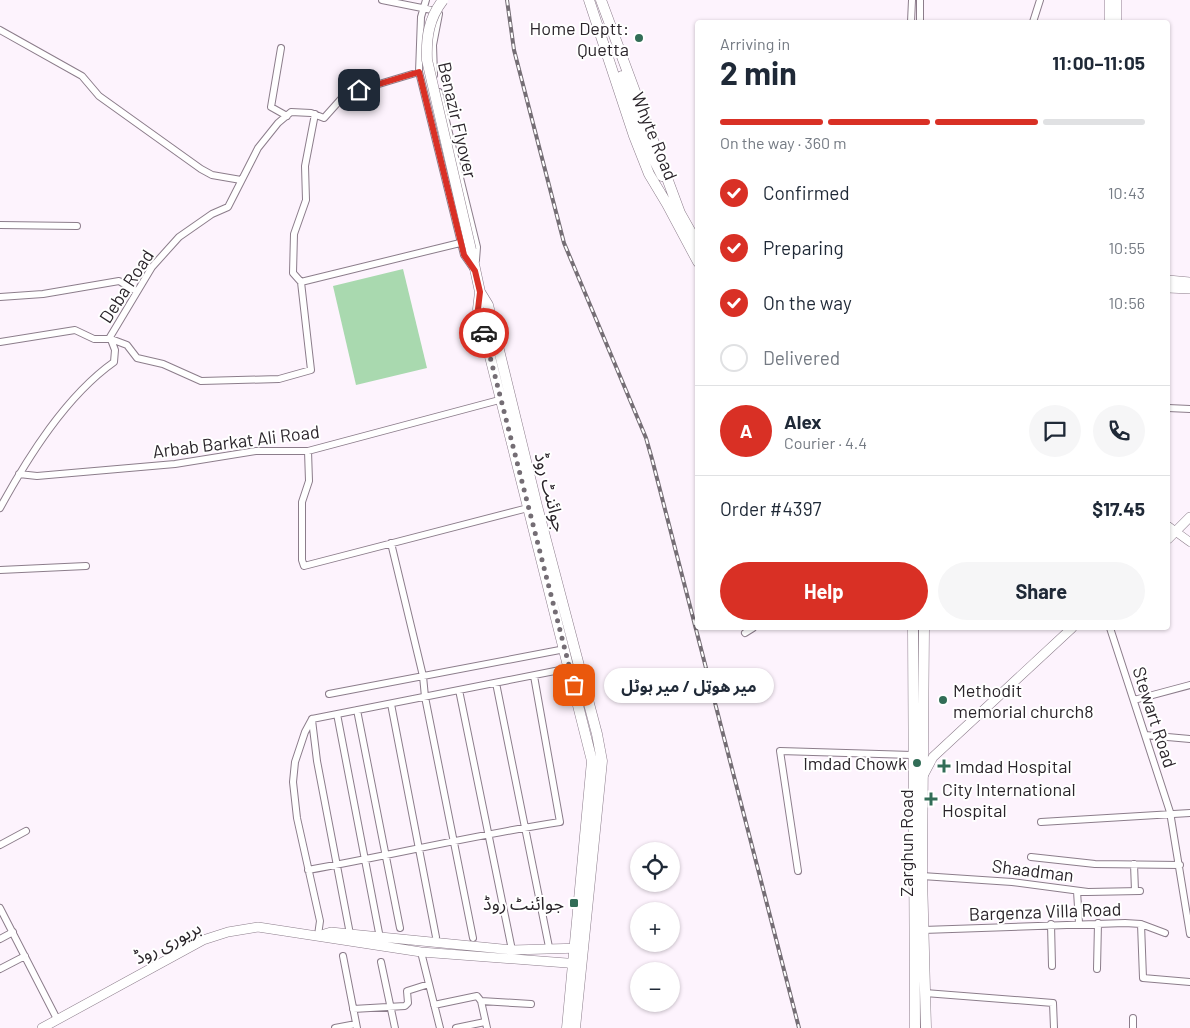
<!DOCTYPE html>
<meta charset="utf-8">
<style>
body{margin:0;font-family:Barlow,"Noto Sans Arabic",sans-serif;background:#f6f6f7;color:#1f2937;height:100vh;display:flex;flex-direction:column;font-size:19px;white-space:nowrap}
*{box-sizing:border-box;margin:0}
p{font-size:16px;color:#747a83}
.icon{flex:none;width:28px;height:28px;fill:none;stroke:currentColor;stroke-width:2;stroke-linecap:round;stroke-linejoin:round}
.map{position:relative;flex:1;overflow:hidden}
.panel{position:absolute;left:695px;top:20px;width:475px;height:610px;display:flex;flex-direction:column;background:#fff;border-radius:5px;box-shadow:0 1px 4px #0004}
.panel>*{flex:none}
.fabs{position:absolute;left:630px;top:842px;display:grid;gap:10px}
.fabs a{display:grid;place-items:center;width:50px;height:50px;border-radius:50%;background:#fff;box-shadow:0 1px 4px #0004;font-size:25px}
.pin{position:absolute;display:grid;place-items:center;width:42px;height:42px;color:#fff;margin:-21px;border-radius:10px;box-shadow:0 2px 8px #0006}
.courier{position:absolute;display:grid;place-items:center;width:50px;height:50px;margin:-25px;border:4px solid #d93025;border-radius:50%;background:#fff;color:#222;box-shadow:0 1px 6px #0007}
.bubble{position:absolute;height:35px;border-radius:18px;background:#fff;box-shadow:0 1px 4px #0004;font-size:16px;font-weight:700;line-height:35px;text-align:center}
.summary em{font-style:normal;font-weight:700}
.summary div{display:flex;flex-direction:column-reverse}
.summary{display:flex;align-items:center;justify-content:space-between;height:85px;padding:0 25px}
h1{font-size:32px;font-weight:700;line-height:38px}
.bar{display:grid;grid-template-columns:repeat(4,1fr);gap:8px 5px;align-content:center;height:60px;padding:0 25px}
.bar i{height:6px;border-radius:4px;background:#e0e1e3}
.bar .on{background:#d93025}
.bar p{grid-column:span 4}
.line{display:flex;align-items:center;gap:12px;padding:0 25px;border-top:1px solid #e0e1e3}
.line div{flex:1}
.round{display:grid;place-items:center;flex:none;width:52px;height:52px;border-radius:26px;background:#f6f6f7}
ol{padding:0 25px;list-style:none}
li{display:flex;align-items:center;gap:15px;height:55px}
li p{margin-inline-start:auto}
li .icon{padding:5px;border-radius:50%;background:#d93025;color:#fff;stroke-width:4}
li:last-child{color:#747a83}
li i{width:28px;height:28px;border:2px solid #e0e1e3;border-radius:50%}
.primary-button{display:flex;gap:10px;margin-top:auto;padding:10px 25px}
.primary-button a{flex:1;height:58px;border-radius:30px;background:#d93025;color:#fff;font-size:20px;font-weight:700;line-height:58px;text-align:center}
.primary-button a+a{background:#f6f6f7;color:#1f2937}
.map>svg:first-child{display:block}
.pitch{fill:#a9d9af}
.lines{fill:none;stroke-linecap:round;stroke-linejoin:round}
.minor-casing{stroke:#8c7d8b;stroke-width:8}
.tertiary-casing{stroke:#8c7d8b;stroke-width:9}
.secondary-casing{stroke:#8c7d8b;stroke-width:10}
.primary-casing{stroke:#8c7d8b;stroke-width:11}
.minor{stroke:#fff;stroke-width:6}
.tertiary{stroke:#fff;stroke-width:8}
.secondary{stroke:#fff;stroke-width:9}
.primary{stroke:#fff;stroke-width:10}
.rail-casing{stroke:#756e75;stroke-width:4}
.rail{stroke:#fff;stroke-width:2;stroke-dasharray:5.5;stroke-linecap:butt}
.primary-bridge-casing{stroke:#8c7d8b;stroke-width:11;stroke-linecap:butt}
.primary-bridge{stroke:#fff;stroke-width:10}
.done{stroke:#746d74;stroke-width:5;stroke-dasharray:0 9}
.route{stroke:#d93025;stroke-width:6}
.poi-dot{fill:#326d57;stroke:#fff;stroke-width:2}
.labels{text-anchor:middle;dominant-baseline:central;stroke-width:4;stroke-linejoin:round;paint-order:stroke}
.poi-label{font-size:18px;fill:#2b252b;stroke:#fff;text-anchor:end}
.street-label{font-size:18px;fill:#2b252b;stroke:#fff}
</style>
<div class="map">
<svg width="1190" height="1028" viewBox="0 0 1190 1028">
<rect width="100%" height="100%" fill="#fdf3fd"/>
<path class="pitch" d="M403 269 427 368 356 385 333 286Z"/>
<g class="lines">
<g class="minor-casing">
<path id="minor" d="M382 0 437 11
M426 0 421 17 419 72 464 255 473 268
M911 22 912 0
M920 22V0
M1033 22 1040 0
M0 30 82 76 99 96 201 169 212 175 241 180
M281 48 271 107 287 116
M434 75 433 45 439 14
M439 92 477 247 476 260
M0 225 77 226
M301 282 460 243
M0 297 43 294 119 281 136 291
M0 342 75 330 94 339H111L127 345 137 358 163 364 201 381 279 379 311 370 301 282 293 273 294 234 306 200 305 166 315 114
M1168 408 1190 409
M308 451 309 481 302 502V560L304 566 528 508
M19 474 37 476 175 464 256 451H308L503 399
M0 508C28 457 66 396 114 362L115 350 110 337 152 267 179 237 212 214 228 207 258 148 278 123 291 112 311 113 324 118 341 99 359 90 419 72
M391 543 423 676 425 697 473 938
M0 570 86 566
M1110 628 1170 812 1190 934
M745 633 753 628
M496 683 549 947
M459 690 512 950
M329 694 565 649
M1134 700 1190 685
M391 704 436 937
M357 710 400 928
M337 714 380 938
M312 719 570 668
M312 719 305 732 295 762 293 782 297 818 320 921 318 935
M312 720 317 761 350 934
M1145 735 1190 739
M1041 822 1190 813
M0 845 26 831
M1031 857 1095 864 1180 865
M1134 864 1135 891
M308 870C392 855 475 835 560 822L534 676
M798 871 780 751 912 755
M922 876 1012 882 1088 892 1140 891
M1077 891 1079 923
M0 908 57 1019
M1051 924 1052 966
M1141 924 1143 978 1190 982
M923 930 1125 923 1141 924 1165 933
M0 939 13 932
M421 952 440 1028
M343 956 357 1028
M381 962 395 1028
M0 969 25 956
M1097 969 1098 923
M925 993 1053 1003 1054 1028
M481 1001 531 1004
M434 1005 477 996 481 1001 487 1028
M353 1009 405 1006 408 1003 407 991 429 984
M335 1028 356 1024
M456 1028 485 1022
M1133 1028V1018"/>
</g>
<g class="tertiary-casing">
<path id="tertiary" d="M1109 22V0
M1117 22V0
M1168 526 1190 542"/>
</g>
<g class="secondary-casing">
<path id="secondary" d="M1168 280 1190 282
M1168 288 1190 289
M1168 539 1190 517
M923 776 933 757 1072 628
M321 935 331 932 350 934 512 950 582 948
M42 1028 203 940 228 932 258 927 421 952 580 964"/>
</g>
<g class="primary-casing">
<path id="primary" d="M589 0 634 136 649 174 667 204 698 262
M601 0 680 213 698 245
M622 76 644 140 662 176
M471 250 480 292 478 309 592 761 567 1028
M480 292 488 305 537 506 597 734 602 761 575 1028
M913 628 915 1028
M924 628 922 876 926 1028"/>
</g>
<use href="#minor" class="minor"/>
<use href="#tertiary" class="tertiary"/>
<use href="#secondary" class="secondary"/>
<use href="#primary" class="primary"/>
<g class="rail-casing">
<path id="rail" d="M507 0 514 50 564 243 646 438 652 459 799 1028"/>
</g>
<use href="#rail" class="rail"/>
<g class="primary-bridge-casing">
<path id="primary-bridge" d="M443 0C429 18 426 37 427 60L471 250"/>
</g>
<use href="#primary-bridge" class="primary-bridge"/>
</g>
<g class="lines">
<path class="done" d="M484 333 574 685"/>
<path class="route" d="M359 90 419 72 464 255 475 271 480 292 478 309 484 333"/>
</g>
<g class="poi-dot">
<circle cx="639" cy="38" r="5"/>
<circle cx="943" cy="700" r="5"/>
<circle cx="917" cy="763" r="5"/>
<path d="M941.5 758.5h5v5h5v5h-5v5h-5v-5h-5v-5h5z"/>
<path d="M928.5 791.5h5v5h5v5h-5v5h-5v-5h-5v-5h5z"/>
<rect x="569" y="898" width="10" height="10" rx="2.5"/>
</g>
<g class="labels">
<g class="poi-label">
<text x="629" y="28">Home Deptt:<tspan x="629" dy="21">Quetta</tspan></text>
<text x="953" y="690" text-anchor="start">Methodit<tspan x="953" dy="21">memorial church8</tspan></text>
<text x="907" y="763">Imdad Chowk</text>
<text x="955" y="766" text-anchor="start">Imdad Hospital</text>
<text x="942" y="789" text-anchor="start">City International<tspan x="942" dy="21">Hospital</tspan></text>
<text x="564" y="903">جوائنٹ روڈ</text>
</g>
<g class="street-label">
<text transform="translate(458 120) rotate(77)">Benazir Flyover</text>
<text transform="translate(655 136) rotate(68)">Whyte Road</text>
<text transform="translate(126 286) rotate(-57)">Deba Road</text>
<text transform="translate(236 441) rotate(-7)">Arbab Barkat Ali Road</text>
<text transform="translate(551 492) rotate(76)">جوائنٹ روڈ</text>
<text transform="translate(1155 717) rotate(72)">Stewart Road</text>
<text transform="translate(906 843) rotate(-90)">Zarghun Road</text>
<text transform="translate(1033 870) rotate(7)">Shaadman</text>
<text transform="translate(1045 911) rotate(-2)">Bargenza Villa Road</text>
<text transform="translate(167 942) rotate(-27)">بریوری روڈ</text>
</g>
</g>
</svg>
<div class="fabs">
<a><svg class="icon" aria-label="locate" viewBox="0 0 24 24"><circle cx="12" cy="12" r="6"/><path d="M12 2v4M12 18v4M2 12h4M18 12h4"/></svg></a>
<a>+</a>
<a>−</a>
</div>
<div class="pin" style="left:574px;top:685px;background:#ea580c"><svg class="icon" aria-label="bag" viewBox="0 0 24 24"><path d="M5 8h14l-1 12H6zM9 8a3 3 0 0 1 6 0"/></svg></div>
<div class="pin" style="left:359px;top:90px;background:#1f2937"><svg class="icon" aria-label="home" viewBox="0 0 24 24"><path d="M3 11l9-7 9 7M6 9v11h12V9"/></svg></div>
<div class="courier" style="left:484px;top:333px"><svg class="icon" aria-label="car" viewBox="0 0 24 24"><path d="M5 17H2v-5l4-1 3-4h7l3 4 3 1v5h-3M9 17h6M6 11h13"/><circle cx="7" cy="17" r="2"/><circle cx="17" cy="17" r="2"/></svg></div>
<div class="bubble" style="left:604px;top:668px;width:170px">میر هوټل / میر ہوٹل</div>
<section class="panel">
<div class="summary"><div><h1>2 min</h1><p>Arriving in</p></div><em>11:00–11:05</em></div>
<div class="bar"><i class="on"></i><i class="on"></i><i class="on"></i><i></i><p>On the way · 360 m</p></div>
<ol>
<li><svg class="icon" aria-label="check" viewBox="0 0 24 24"><path d="M5 12l5 5 9-10"/></svg>Confirmed<p>10:43</p></li>
<li><svg class="icon" aria-label="check" viewBox="0 0 24 24"><path d="M5 12l5 5 9-10"/></svg>Preparing<p>10:55</p></li>
<li><svg class="icon" aria-label="check" viewBox="0 0 24 24"><path d="M5 12l5 5 9-10"/></svg>On the way<p>10:56</p></li>
<li><i></i>Delivered</li>
</ol>
<div class="line" style="height:90px"><b class="round" style="background:#d93025;color:#fff">A</b><div><b>Alex</b><p>Courier · 4.4</p></div><a class="round"><svg class="icon" aria-label="chat" viewBox="0 0 24 24"><path d="M4 5h16v11H9l-5 4z"/></svg></a><a class="round"><svg class="icon" aria-label="phone" viewBox="0 0 24 24"><path d="M5 4h4l2 5-3 2q2 4 5 5l2-3 5 2v4C11 20 4 13 5 4z"/></svg></a></div>
<div class="line" style="height:65px"><div>Order #4397</div><b>$17.45</b></div>
<div class="primary-button"><a>Help</a><a>Share</a></div>
</section>
</div>
